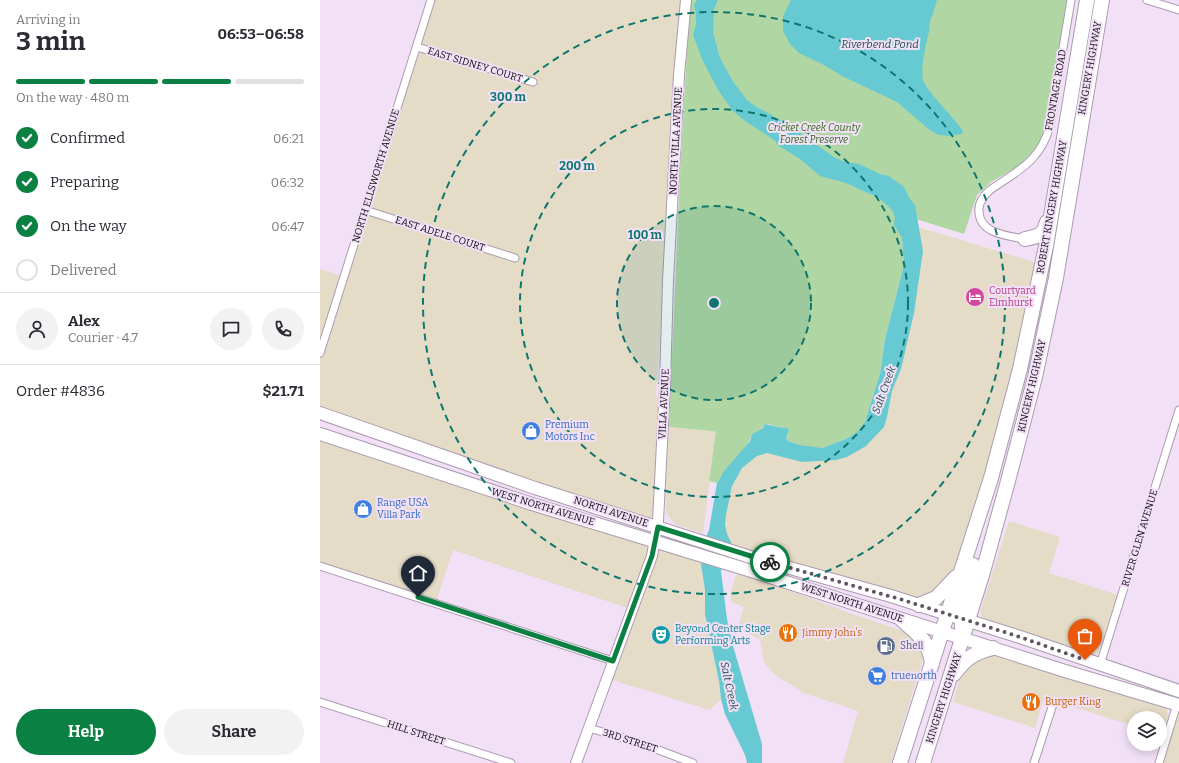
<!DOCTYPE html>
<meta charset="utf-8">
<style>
body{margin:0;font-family:Bitter,serif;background:#f2f2f3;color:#2b2b33;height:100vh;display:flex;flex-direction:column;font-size:15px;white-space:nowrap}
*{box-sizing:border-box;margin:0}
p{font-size:13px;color:#7c7c81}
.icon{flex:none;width:22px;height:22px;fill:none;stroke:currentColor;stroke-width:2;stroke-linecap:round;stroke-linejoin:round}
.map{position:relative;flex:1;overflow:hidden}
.details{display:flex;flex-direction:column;background:#fff;width:320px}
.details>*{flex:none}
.controls{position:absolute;left:807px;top:711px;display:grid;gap:8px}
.controls a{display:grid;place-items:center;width:40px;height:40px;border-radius:50%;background:#fff;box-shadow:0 2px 10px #0003;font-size:20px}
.pin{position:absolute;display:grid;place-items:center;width:34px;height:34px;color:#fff;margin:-41px -17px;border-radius:50% 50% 50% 0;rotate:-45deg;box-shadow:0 0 4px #0007}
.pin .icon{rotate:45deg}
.courier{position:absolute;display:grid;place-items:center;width:40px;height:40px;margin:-20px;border:3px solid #0b8043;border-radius:50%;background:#fff;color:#222;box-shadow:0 1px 5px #0007}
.summary em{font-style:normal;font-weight:700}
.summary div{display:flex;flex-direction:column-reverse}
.summary{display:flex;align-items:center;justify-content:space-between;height:68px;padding:0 16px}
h1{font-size:26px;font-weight:700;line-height:30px}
.bar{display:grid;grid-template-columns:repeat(4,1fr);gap:6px 4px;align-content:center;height:48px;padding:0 16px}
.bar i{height:5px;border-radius:3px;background:#e1e1e2}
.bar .active{background:#0b8043}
.bar p{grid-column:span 4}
.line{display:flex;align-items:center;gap:10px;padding:0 16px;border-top:1px solid #e1e1e2}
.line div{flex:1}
.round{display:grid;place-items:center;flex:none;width:42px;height:42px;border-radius:21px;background:#f2f2f3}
ol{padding:0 16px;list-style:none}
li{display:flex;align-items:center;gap:12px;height:44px}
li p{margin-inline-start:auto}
li .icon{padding:4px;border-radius:50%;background:#0b8043;color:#fff;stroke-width:4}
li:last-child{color:#7c7c81}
li i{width:22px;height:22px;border:2px solid #e1e1e2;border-radius:50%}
.cta{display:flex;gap:8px;margin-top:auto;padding:8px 16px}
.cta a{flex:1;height:46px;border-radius:24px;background:#0b8043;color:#fff;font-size:16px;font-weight:700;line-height:46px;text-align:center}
.cta a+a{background:#f2f2f3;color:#2b2b33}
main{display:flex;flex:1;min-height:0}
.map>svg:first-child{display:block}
.commercial{fill:#e5dcc7}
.green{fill:#b0d7a3}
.water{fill:#67cad3}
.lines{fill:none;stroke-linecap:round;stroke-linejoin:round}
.stream{stroke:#67cad3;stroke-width:2}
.street-casing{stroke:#ab9bb0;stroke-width:9}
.secondary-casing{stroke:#ab9bb0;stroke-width:12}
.primary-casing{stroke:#ab9bb0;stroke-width:14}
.highway-casing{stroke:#ab9bb0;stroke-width:16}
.street{stroke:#fff;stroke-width:7}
.secondary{stroke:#fff;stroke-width:10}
.primary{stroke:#fff;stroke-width:12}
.highway{stroke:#fff;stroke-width:14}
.done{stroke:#5f5662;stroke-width:4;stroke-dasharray:0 7.2}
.route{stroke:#0b8043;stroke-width:5}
.ring{fill:none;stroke:#0f766e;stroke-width:2;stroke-dasharray:7 5}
.labels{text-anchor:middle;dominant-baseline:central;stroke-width:4;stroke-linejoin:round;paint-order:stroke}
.street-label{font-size:10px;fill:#110c13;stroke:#f1e0f6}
.park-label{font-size:10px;font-style:italic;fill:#316719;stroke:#f1e0f6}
.hotel-label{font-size:10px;fill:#b23c85;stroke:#f1e0f6;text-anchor:start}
.shop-label{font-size:10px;fill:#366cbe;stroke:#f1e0f6;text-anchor:start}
.culture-label{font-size:10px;fill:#0d838f;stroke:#f1e0f6;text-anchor:start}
.food-label{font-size:10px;fill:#c56008;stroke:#f1e0f6;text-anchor:start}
.service-label{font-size:10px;fill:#4e5e75;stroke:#f1e0f6;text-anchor:start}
.water-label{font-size:11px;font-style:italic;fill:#245155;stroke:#f1e0f6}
.centre{fill:#0f766e;stroke:#f1e0f6;stroke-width:2}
.ring-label{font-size:12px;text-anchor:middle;font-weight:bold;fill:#0f766e;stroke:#f1e0f6;stroke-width:4;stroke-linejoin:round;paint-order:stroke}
</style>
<main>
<section class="details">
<div class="summary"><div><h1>3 min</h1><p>Arriving in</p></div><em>06:53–06:58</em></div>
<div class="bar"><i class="active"></i><i class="active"></i><i class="active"></i><i></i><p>On the way · 480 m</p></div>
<ol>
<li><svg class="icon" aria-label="check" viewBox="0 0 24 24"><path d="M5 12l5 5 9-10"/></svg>Confirmed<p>06:21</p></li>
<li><svg class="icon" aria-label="check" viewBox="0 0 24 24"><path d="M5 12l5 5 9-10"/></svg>Preparing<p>06:32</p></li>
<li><svg class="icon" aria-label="check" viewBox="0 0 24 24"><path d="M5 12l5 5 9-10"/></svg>On the way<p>06:47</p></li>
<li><i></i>Delivered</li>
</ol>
<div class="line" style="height:72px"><a class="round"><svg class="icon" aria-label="person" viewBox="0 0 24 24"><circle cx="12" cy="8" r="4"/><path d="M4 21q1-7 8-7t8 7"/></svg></a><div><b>Alex</b><p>Courier · 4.7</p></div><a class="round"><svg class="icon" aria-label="chat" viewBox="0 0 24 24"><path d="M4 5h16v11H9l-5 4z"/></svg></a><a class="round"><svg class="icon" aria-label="phone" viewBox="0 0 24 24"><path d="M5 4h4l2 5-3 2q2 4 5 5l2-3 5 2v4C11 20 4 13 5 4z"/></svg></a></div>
<div class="line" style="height:52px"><div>Order #4836</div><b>$21.71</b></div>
<div class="cta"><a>Help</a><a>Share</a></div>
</section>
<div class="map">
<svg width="859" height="763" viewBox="0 0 859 763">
<rect width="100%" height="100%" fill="#f1e0f6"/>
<path class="commercial" d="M114 0H364L336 396 340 397 336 524 0 411V358L21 296Z
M591 225 714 262 716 274 681 429 625 610 405 545 402 531 405 496 416 471 441 450 555 430Z
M0 269 22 276 0 344Z
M349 427 391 431 396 432 383 533 356 525 346 513V472Z
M0 436 332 542 311 609 133 550 115 605 0 568Z
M689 521 740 537 729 573 798 595 778 653 774 656 667 620 661 616V609Z
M339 546 381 559 385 590V614L399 681 401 699 390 710 289 679Z
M417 573 455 585 535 615 590 633 605 652 571 763H523L538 711 484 693 455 675 444 663 440 639 426 633 423 630 419 624 424 607 411 602 410 593Z
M669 654 844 707 847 709 848 717 842 735H840V718H814V726L724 698 715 728 633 702 641 673 645 665Z
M859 709V763H842Z"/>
<path class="green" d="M370 0H747L728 118 721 141 715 150 697 167 671 182 657 195 644 234 596 219 582 238 584 265 565 339 560 374 545 422 537 433 528 438 503 448 480 445 468 441 466 438 468 434 467 428 458 427 448 424 443 426C441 431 437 433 432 434 425 454 406 465 397 483L389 481 396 432 391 431 349 427 361 152Z"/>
<path class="water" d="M377 0H398L394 9 393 32 400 58 414 83 427 100 435 106 466 123 514 157 525 162 539 164 560 174 569 176 584 187 590 199 595 205 603 251 594 313 581 369 572 391 567 417 564 427 546 446 527 457 516 460 482 462 447 453 437 456 422 468 412 486 406 515 405 525 407 534 411 542 409 553 405 560 401 571 407 619 413 646 442 744V763H429L405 714 401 699 399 681 385 614V590L381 564 384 542 389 530 397 483 404 471 430 441 432 434 442 429 445 424 458 427 467 428 469 430 466 438 468 441 480 445 503 448 528 438 537 432 545 422 560 374 565 339 584 265 582 238 574 225 575 217 572 210 559 198 526 183 500 176 480 159 459 146 454 140 425 121 412 110 398 90 382 59 373 35 376 25V13L374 5Z
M471 0H617L612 17H611L609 27H610C607 40 600 68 603 80 606 90 633 117 640 127L643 131 642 134 630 136 619 135 611 131 577 102 522 76 502 64 479 53 470 44 463 31V16Z"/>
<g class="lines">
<path class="stream" d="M426 754 428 763"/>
<g class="street-casing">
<path id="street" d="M827 0 859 10
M97 47 213 82
M45 210 195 258
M705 239C688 236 660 234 659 212 658 203 663 196 670 190 697 171 720 162 730 126L751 0
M0 353 111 0
M0 566 293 661
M780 665 859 410
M0 702 191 763
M269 728 320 743 373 763
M714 763 733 704
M839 763 857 704"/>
</g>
<g class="secondary-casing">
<path id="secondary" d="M256 763 332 556 338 521 345 385 348 281 359 75 366 0"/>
</g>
<g class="primary-casing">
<path id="primary" d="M0 413 215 488 430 557 571 596 627 614 700 637 859 691
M0 434 212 504 425 569 745 671 859 705"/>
</g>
<g class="highway-casing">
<path id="highway" d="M705 239C719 236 723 236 727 222
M599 605 616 598 636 577
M582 620C598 634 610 642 612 664
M642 628 641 607 653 565
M634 674C646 658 653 653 673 648
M580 763 671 478 700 369 726 246 767 0
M603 763 663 572 688 481 715 377 736 278 782 0"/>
</g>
<use href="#street" class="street"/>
<use href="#secondary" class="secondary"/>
<use href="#primary" class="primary"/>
<use href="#highway" class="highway"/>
</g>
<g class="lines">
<path class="done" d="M450 562 583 600 700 637 765 660"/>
<path class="route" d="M98 597 293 661 332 556 338 527 450 562"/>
</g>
<circle cx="394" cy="303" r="97" fill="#0f766e" fill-opacity=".12"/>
<g class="ring">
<circle cx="394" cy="303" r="97"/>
<circle cx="394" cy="303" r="194"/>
<circle cx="394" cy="303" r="291"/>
</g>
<defs>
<g id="hotel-disc" transform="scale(1)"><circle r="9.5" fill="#d1479c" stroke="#f1e0f6"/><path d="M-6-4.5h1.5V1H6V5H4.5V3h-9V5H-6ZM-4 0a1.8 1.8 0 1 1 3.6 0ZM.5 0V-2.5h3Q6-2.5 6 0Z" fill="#fff"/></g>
<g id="shop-disc" transform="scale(1)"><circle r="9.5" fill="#3f7fe0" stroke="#f1e0f6"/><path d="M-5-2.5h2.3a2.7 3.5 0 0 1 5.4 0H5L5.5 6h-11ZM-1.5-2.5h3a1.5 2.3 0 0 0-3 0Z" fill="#fff"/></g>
<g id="restaurant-disc" transform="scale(1)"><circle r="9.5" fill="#e8710a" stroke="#f1e0f6"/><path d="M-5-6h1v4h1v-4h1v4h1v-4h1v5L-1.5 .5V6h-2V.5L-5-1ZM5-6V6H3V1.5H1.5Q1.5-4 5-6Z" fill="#fff"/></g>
<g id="theatre-disc" transform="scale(1)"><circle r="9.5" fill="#0f9aa8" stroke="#f1e0f6"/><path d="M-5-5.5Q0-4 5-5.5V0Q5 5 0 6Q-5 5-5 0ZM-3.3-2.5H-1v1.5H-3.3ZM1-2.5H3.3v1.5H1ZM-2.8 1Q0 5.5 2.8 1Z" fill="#fff"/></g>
<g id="fuel-disc" transform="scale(1)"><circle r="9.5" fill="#5c6f8a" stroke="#f1e0f6"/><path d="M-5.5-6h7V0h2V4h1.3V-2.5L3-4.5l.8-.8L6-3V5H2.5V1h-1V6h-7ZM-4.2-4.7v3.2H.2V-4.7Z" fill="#fff"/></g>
<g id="supermarket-disc" transform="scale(1)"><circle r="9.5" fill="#3f7fe0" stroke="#f1e0f6"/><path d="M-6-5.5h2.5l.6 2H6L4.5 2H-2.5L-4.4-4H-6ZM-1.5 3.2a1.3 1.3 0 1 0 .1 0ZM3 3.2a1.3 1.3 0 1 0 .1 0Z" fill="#fff"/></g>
</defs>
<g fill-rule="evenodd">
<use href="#hotel-disc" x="655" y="297"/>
<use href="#shop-disc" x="211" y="431"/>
<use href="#shop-disc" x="43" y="509"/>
<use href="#restaurant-disc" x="468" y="633"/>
<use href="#theatre-disc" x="341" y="635"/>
<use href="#fuel-disc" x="566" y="646"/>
<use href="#supermarket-disc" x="557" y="676"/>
<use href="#restaurant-disc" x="711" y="702"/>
</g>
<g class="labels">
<g class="street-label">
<text transform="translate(155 65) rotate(17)">EAST SIDNEY COURT</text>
<text transform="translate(770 68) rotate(-80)">KINGERY HIGHWAY</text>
<text transform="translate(736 90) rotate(-80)">FRONTAGE ROAD</text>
<text transform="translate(356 141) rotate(-87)">NORTH VILLA AVENUE</text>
<text transform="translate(56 176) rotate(-73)">NORTH ELLSWORTH AVENUE</text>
<text transform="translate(732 207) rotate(-80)">ROBERT KINGERY HIGHWAY</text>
<text transform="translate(120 234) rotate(18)">EAST ADELE COURT</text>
<text transform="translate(712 386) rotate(-77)">KINGERY HIGHWAY</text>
<text transform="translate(344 404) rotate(-87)">VILLA AVENUE</text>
<text transform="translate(223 507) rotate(17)">WEST NORTH AVENUE</text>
<text transform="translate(291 512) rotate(18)">NORTH AVENUE</text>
<text transform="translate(820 538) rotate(-73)">RIVER GLEN AVENUE</text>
<text transform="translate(532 603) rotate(18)">WEST NORTH AVENUE</text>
<text transform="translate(624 698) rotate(-72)">KINGERY HIGHWAY</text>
<text transform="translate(96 733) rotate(18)">HILL STREET</text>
<text transform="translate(310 741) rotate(18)">3RD STREET</text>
</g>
<g class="park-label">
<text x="494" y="128">Cricket Creek County<tspan x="494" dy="12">Forest Preserve</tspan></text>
</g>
<g class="hotel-label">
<text x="669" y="291">Courtyard<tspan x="669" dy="12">Elmhurst</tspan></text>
</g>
<g class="shop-label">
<text x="225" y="425">Premium<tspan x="225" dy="12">Motors Inc</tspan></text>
<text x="57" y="503">Range USA<tspan x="57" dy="12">Villa Park</tspan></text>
<text x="571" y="676">truenorth</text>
</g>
<g class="culture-label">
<text x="355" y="629">Beyond Center Stage<tspan x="355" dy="12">Performing Arts</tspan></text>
</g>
<g class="food-label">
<text x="482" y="633">Jimmy John's</text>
<text x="725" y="702">Burger King</text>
</g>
<g class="service-label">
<text x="580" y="646">Shell</text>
</g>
<g class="water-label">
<text x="560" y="44">Riverbend Pond</text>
<text transform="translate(564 390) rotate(-70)">Salt Creek</text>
<text transform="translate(409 686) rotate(78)">Salt Creek</text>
</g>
</g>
<circle cx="394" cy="303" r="6" class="centre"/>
<g class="ring-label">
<text x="188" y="101">300 m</text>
<text x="257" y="170">200 m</text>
<text x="325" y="239">100 m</text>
</g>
</svg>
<div class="controls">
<a><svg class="icon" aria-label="layers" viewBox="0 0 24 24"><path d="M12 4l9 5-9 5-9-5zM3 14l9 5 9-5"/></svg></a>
</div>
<div class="pin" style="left:765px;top:660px;background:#ea580c"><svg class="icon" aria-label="bag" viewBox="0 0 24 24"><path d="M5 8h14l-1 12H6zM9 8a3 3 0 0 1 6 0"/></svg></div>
<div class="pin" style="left:98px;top:597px;background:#1f2937"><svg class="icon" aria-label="home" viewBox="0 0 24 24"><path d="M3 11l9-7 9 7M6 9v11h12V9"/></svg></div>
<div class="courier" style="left:450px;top:562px"><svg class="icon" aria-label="bike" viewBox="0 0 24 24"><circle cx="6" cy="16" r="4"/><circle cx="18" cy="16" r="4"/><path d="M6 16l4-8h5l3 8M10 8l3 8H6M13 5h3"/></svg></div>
</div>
</main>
